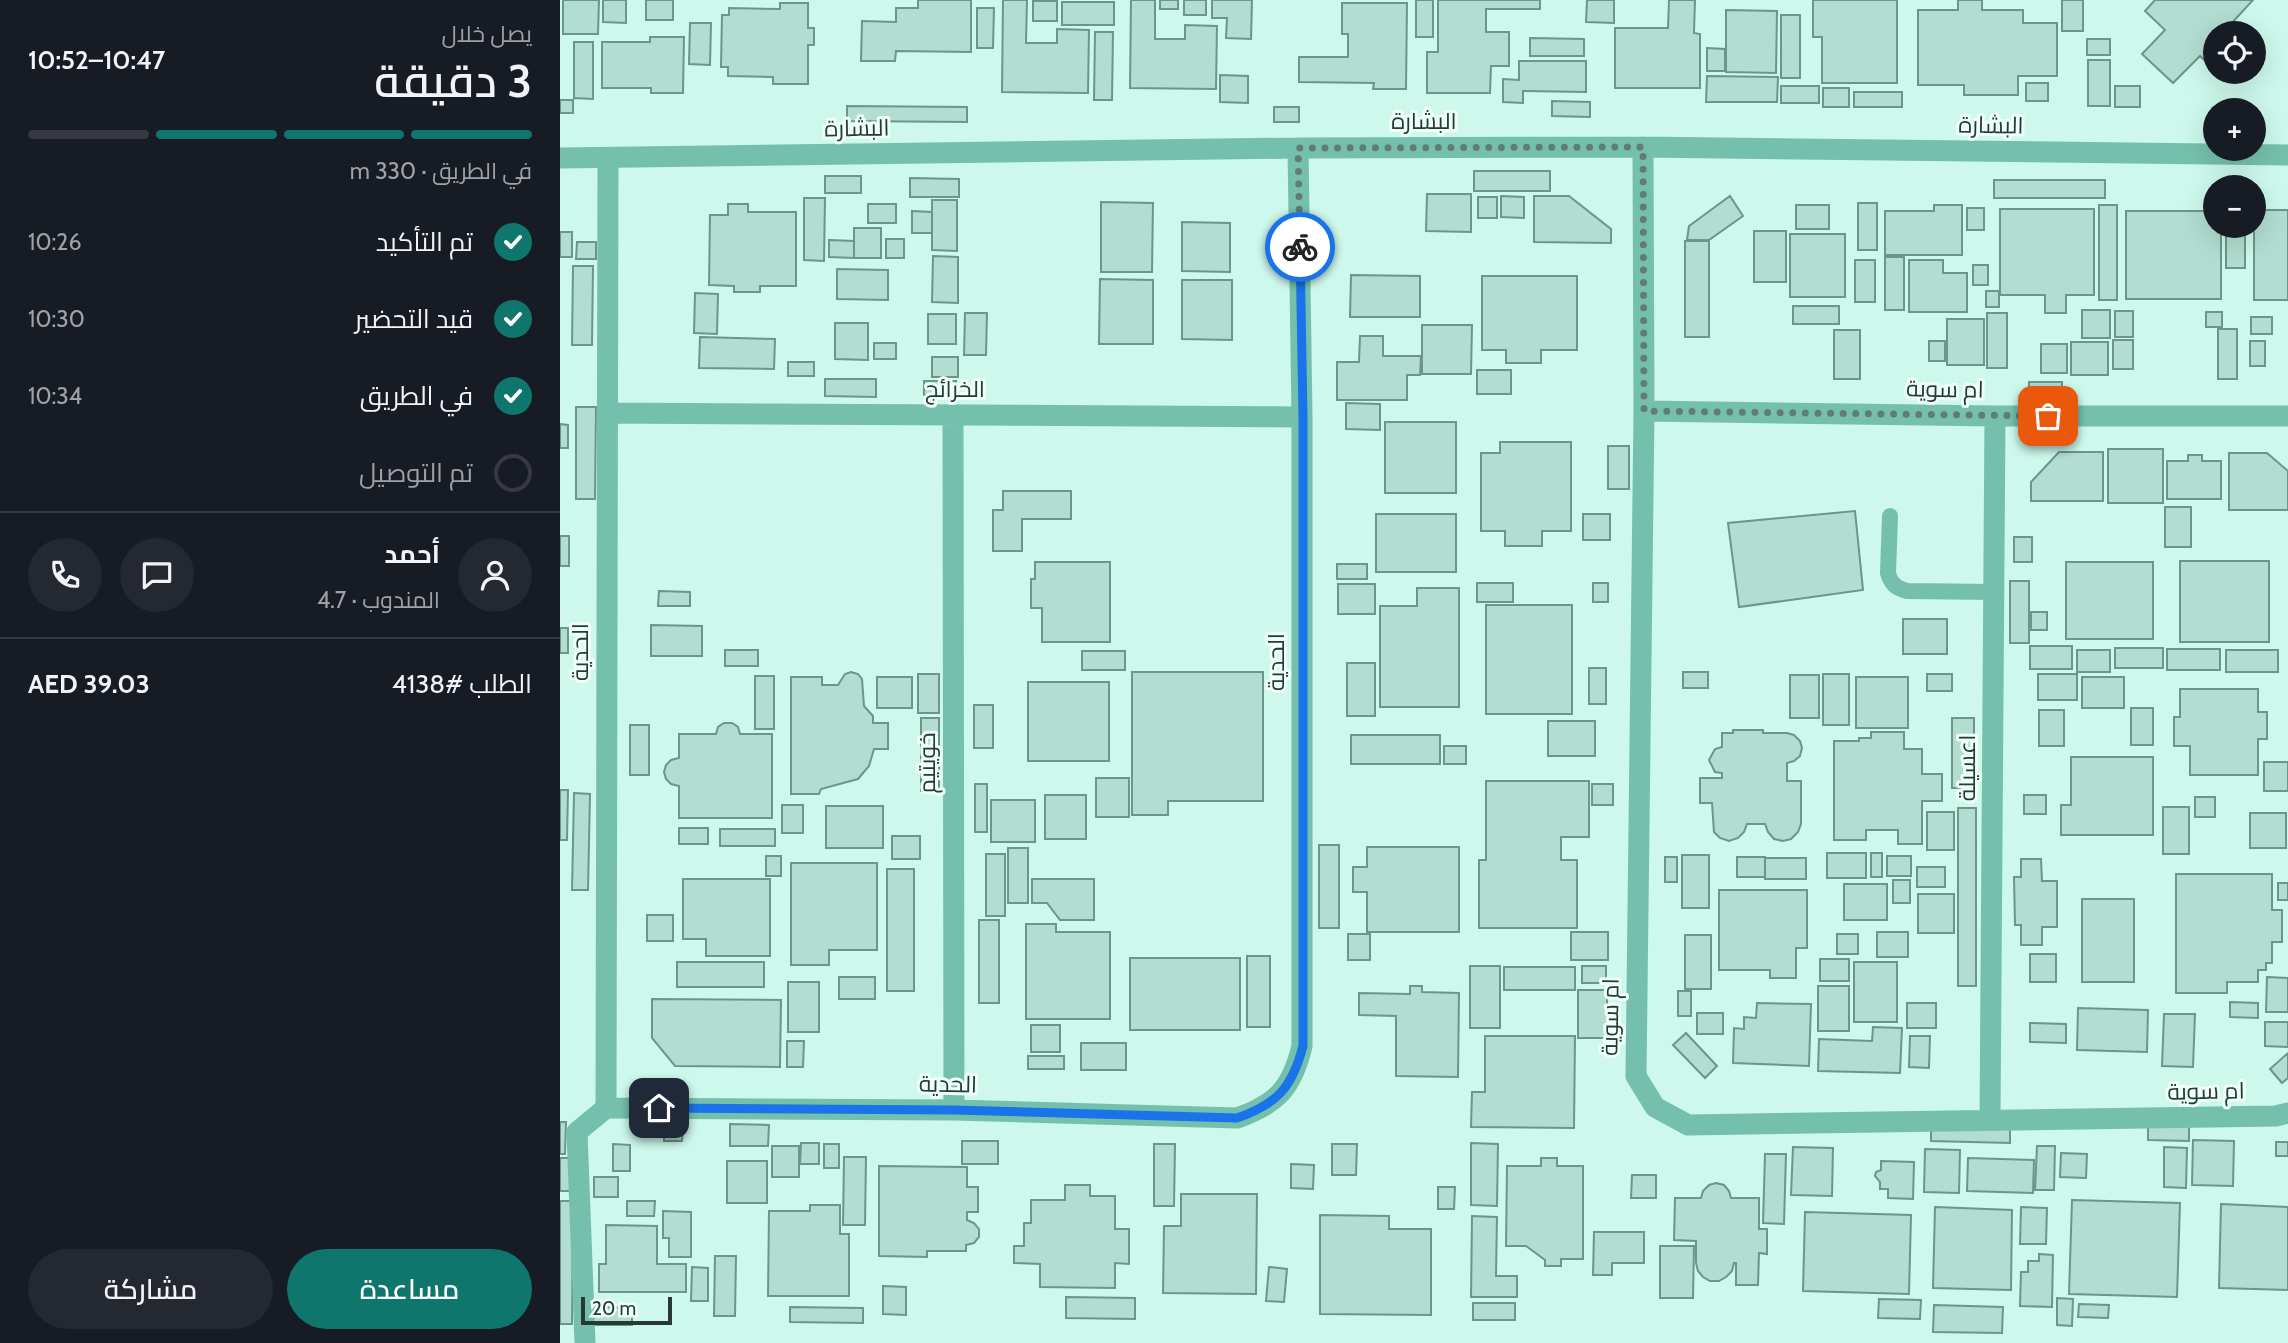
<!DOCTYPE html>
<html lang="ar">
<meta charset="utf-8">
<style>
body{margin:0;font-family:Cabin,Cairo,sans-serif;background:#242831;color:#f1f3f6;direction:rtl;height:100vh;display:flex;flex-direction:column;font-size:26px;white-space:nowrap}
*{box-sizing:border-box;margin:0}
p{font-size:23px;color:#9ea1a6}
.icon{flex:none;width:38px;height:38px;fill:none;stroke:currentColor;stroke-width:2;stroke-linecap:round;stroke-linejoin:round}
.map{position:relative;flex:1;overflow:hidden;direction:ltr}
.drawer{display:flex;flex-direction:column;background:#171b24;width:560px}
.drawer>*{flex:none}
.fabs{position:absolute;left:1643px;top:21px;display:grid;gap:14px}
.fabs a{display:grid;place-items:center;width:63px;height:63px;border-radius:50%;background:#171b24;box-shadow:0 7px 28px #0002;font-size:35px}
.scale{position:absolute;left:21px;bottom:18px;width:91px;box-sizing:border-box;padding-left:7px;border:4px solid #273934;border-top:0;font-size:19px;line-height:24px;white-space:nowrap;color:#273934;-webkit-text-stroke:5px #eefffa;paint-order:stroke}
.pin{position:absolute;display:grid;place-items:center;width:60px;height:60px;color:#fff;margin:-30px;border-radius:14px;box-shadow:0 4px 10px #0006}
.courier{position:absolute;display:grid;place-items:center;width:70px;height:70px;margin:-35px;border:5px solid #1a73e8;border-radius:50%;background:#fff;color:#222;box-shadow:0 2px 9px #0007}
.headline em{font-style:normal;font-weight:600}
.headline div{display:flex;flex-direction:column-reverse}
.headline{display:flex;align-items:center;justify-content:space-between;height:119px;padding:0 28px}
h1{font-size:46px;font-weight:600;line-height:52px}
.bar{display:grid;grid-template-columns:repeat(4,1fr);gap:10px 7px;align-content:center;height:84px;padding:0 28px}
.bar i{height:9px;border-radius:5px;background:#363941}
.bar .on{background:#0f766e}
.bar p{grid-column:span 4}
.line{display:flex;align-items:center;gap:18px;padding:0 28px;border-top:2px solid #363941}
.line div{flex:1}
.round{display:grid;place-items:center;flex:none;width:74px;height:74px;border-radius:37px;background:#242831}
ol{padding:0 28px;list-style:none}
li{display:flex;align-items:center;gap:21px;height:77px}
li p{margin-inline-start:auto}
li .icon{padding:7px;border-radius:50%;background:#0f766e;color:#fff;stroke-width:4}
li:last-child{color:#9ea1a6}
li i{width:38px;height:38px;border:4px solid #363941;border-radius:50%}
.primary-button{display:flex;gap:14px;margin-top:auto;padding:14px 28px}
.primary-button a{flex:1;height:80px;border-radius:42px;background:#0f766e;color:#fff;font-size:28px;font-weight:600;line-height:80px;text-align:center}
.primary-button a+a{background:#242831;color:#f1f3f6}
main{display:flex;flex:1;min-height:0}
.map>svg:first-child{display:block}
.building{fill:#b2ddd0;stroke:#6d958a;stroke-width:2}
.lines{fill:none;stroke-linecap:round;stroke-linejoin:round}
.service{stroke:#75c0ac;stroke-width:16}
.pedestrian{stroke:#75c0ac;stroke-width:21}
.minor{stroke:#75c0ac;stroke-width:21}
.done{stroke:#617c74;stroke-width:7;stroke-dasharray:0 12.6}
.route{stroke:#1a73e8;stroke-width:9}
.labels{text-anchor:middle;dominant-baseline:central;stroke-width:6;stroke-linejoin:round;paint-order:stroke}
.street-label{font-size:23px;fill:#273934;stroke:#eefffa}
</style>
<main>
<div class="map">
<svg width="1728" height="1343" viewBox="0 0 1728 1343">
<rect width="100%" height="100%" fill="#cdf8eb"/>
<path class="building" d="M3 0H39L38 34H3Z
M43 0H66V23L43 22Z
M86 0H113V20H86Z
M358 0H411V52L336 51 335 61H301L302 21 336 22V8H358Z
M443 0H467L466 43H497V29L529 30 528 93 442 92Z
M571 0H595V39H625V25L657 26 656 89 570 88Z
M600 0H618V9H600Z
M624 0H646V15H624Z
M652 0H692L691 39 666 38 667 18H652Z
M856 0H873V37H856Z
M878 0H980V9H926V32H949V66H931L930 93H867V52H878Z
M1027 0H1054V23L1026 22Z
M1109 0H1135L1134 33 1140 34V88H1055V28H1108Z
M1253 0H1337V83H1262V37H1253Z
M1398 0H1422V10H1463V23H1497V76H1458V95H1404V85H1358V10H1398Z
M1502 0H1523V31H1502Z
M1595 0H1693L1669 26 1676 33H1656V71L1640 56 1613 83 1582 54 1605 30 1585 11Z
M473 1H497V21H473Z
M502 2H554V25H502Z
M220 3H248V28H254V45H248V84H213V77L168 76V67H161L162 15H169V8L220 9Z
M782 3H847L846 89H813L814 83 739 82V57H788V34H782Z
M417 8H434L433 48H417Z
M1166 10 1217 11 1216 73 1166 72Z
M1221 15H1240V78H1221Z
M130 23H151L150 65 129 64Z
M535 32H553L552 100H534Z
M90 37H124L123 93H91V88H42V42H90Z
M970 38 1024 39V56H970Z
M1527 39H1550V55H1527Z
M14 42H33V99L14 98Z
M1147 48 1165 49V71H1147Z
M1528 60H1550V106H1528Z
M959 61H1026V92L963 91V103L943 102V79L959 80Z
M660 75 688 76V103L660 102Z
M1147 76 1218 77 1217 102H1146Z
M1466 83H1488V101H1466Z
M1221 86H1259V103H1221Z
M1555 86H1580V107H1555Z
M1263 88H1289V107H1263Z
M1294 92H1342V107H1294Z
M0 100H13V113H0Z
M992 101 1030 102V117L992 116Z
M287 106 407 107V122L287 121Z
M714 107H739V122H714Z
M914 171H990V191H914Z
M265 176H301V193H265Z
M350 178 399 179V197H350Z
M1434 180H1545V198H1434Z
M867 194H911V232L866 231Z
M941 196 964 197V218L941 217Z
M974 196H1009L1051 229V243L974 242Z
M1170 196 1183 216 1149 240H1127L1129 226Z
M918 197H937V218H918Z
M244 198H265L264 261 244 260Z
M372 200H397V251L372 250Z
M541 202 593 203 592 272H541Z
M1298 203H1317V250H1298Z
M168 204H188V212H236V286H200V292H174V286L149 285 150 215H168Z
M308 204H336V223H308Z
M1236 205H1269V229H1236Z
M1374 205H1402V255H1325V211H1374Z
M1539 205H1557V300H1539Z
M1407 208H1424V230H1407Z
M1440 209H1534V295H1506V313H1485V295H1440Z
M1694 210H1728V300H1694Z
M352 211 372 212V233H352Z
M1566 211H1656V226H1661V299H1566Z
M622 222 670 223V272L622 271Z
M294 228H321V258H294Z
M1194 231H1226V282H1194Z
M0 232H12V257H0Z
M1666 233H1685V268H1666Z
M1230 234H1285V297H1230Z
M326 239H344V258H326Z
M269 240 294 241V258L269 257Z
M1125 241H1149V337H1125Z
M17 242H36V259H16Z
M373 256 398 257V303L372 302Z
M1325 257H1344V310H1325Z
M1295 260H1315V302H1295Z
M1349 260H1383V273H1407V312H1349Z
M1413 265H1428V285H1413Z
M13 266H33L32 345H12Z
M277 269 328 270V300L277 299Z
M791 275 860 276V317H790Z
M922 276H1017V350H981V363H946V350H922Z
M540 279 593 280V344H539Z
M622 280H672V340L622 339Z
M1426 291H1439V307H1426Z
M135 293 158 294 157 334 134 333Z
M1233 306H1279V324H1233Z
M1522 310H1550V338H1522Z
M1555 311H1573V337H1555Z
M1646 312H1662V327H1646Z
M405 313H427L426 355H404Z
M1427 313H1447V368H1427Z
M368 314H396V344H368Z
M1691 317H1712V334H1691Z
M1387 319H1424V365H1387Z
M275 323H308V360L275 359Z
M862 325H912L911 374H862Z
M1658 329H1677V379H1658Z
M1274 330H1300V379H1274Z
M800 336H823V356H861L860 375H847V400H777V362H799Z
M140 337 215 339 214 369 139 368Z
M1553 340H1573V369H1553Z
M1369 341H1385V361H1369Z
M1690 341H1705V366H1690Z
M1511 342H1548V375H1511Z
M314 343H336V359H314Z
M1481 344H1507V373H1481Z
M372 357H398V377H372Z
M228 362H254V376H228Z
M917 370H951V394H917Z
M265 379H316V397L265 396Z
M364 381H396V395H364Z
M1469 382H1502V396H1469Z
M786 403 820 404V430L786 429Z
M16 407H36L35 499H16Z
M825 422H896V493H825Z
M0 424 8 425V448H0Z
M940 442H1011V531H982V546H945V531H921V453H940Z
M1048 446H1069V489H1048Z
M1548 449H1603V503H1548Z
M1499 452H1543V501H1471V482Z
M1669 453H1707L1728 471V510H1669Z
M1628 455H1642V461H1661V499H1607V461H1628Z
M443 491H511V519H462V551H433V510H443Z
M1605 507H1631V547H1605Z
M1295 511 1303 590 1179 607 1168 523Z
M816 514H896V572H816Z
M1023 514H1050V540H1023Z
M0 536H9V566H0Z
M1454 537H1472V562H1454Z
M1620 561H1709V642H1620Z
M475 562H550V642H482V608H471V579H475Z
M1506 562H1593V639H1506Z
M777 564H807V579H777Z
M1450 581H1469V643H1450Z
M917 583H953V602H917Z
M1033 583H1048V602H1033Z
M778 584H815V614H778Z
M857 588H899V707H820V606H857Z
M99 591 130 592V606H98Z
M926 605H1012V714H926Z
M1471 612H1487V630H1471Z
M1343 619H1387V654H1343Z
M91 625 142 626V656H91Z
M0 628H8V653H0Z
M1470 646H1512V669H1470Z
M1555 648H1603V668H1555Z
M1607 649H1660V670H1607Z
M165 650H198V666H165Z
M1517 650H1550V672H1517Z
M1666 650H1718V672H1666Z
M522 651H565V670H522Z
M787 663H815V716H787Z
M1029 668H1046V704H1029Z
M291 672 298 674 302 679 304 706 313 716V723H328V749H314L309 766 298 779 261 789 259 794H231V677H262V685H278L285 674Z
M572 672H703V801H608V815H572Z
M1123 672H1148V688H1123Z
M358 674H379V713H358Z
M1263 674H1289V725H1263Z
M1367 674H1392V691H1367Z
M1478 674H1517V700H1478Z
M1230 675H1259V718H1230Z
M195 676H214V729H195Z
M317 677H352V708H317Z
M1296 677H1348V728H1296Z
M1522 677H1564V708H1522Z
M468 682H549V761H468Z
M1620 689H1698V712H1707V739H1698V775H1630V746H1614V717H1620Z
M414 705H433V748H414Z
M1571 708H1593V745H1571Z
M1479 710H1504V746H1479Z
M361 718H379V791H361Z
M1392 718H1414V788H1392Z
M988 721H1035V756H988Z
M164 723H172L178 727 180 734H212V818H119V786L111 784 106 779 104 772 106 765 111 760 119 758V734H156L158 727Z
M70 725H89V775H70Z
M1173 730H1203V733H1227L1234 735 1240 741 1242 748 1240 756 1234 761 1227 763V781H1241V824L1238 832 1231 839 1223 841 1214 839 1208 832 1205 824H1187L1184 832 1178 838 1169 841 1160 838 1154 832 1152 803H1140V778H1162V773L1155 772 1149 760 1155 749 1162 747V733H1173Z
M1311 732H1344V749H1362V774H1382V801H1362V844H1338V830H1306V840H1274V741H1299V738H1311Z
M791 735H880V764H791Z
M884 746H906V764H884Z
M1511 757H1593V835H1501V805H1511Z
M1704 762H1728V791H1704Z
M536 778H569V817H536Z
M926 781H1029V837H1001V860H1017V928H919V860H926Z
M415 784H427V832H415Z
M1032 784H1053V805H1032Z
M0 790H8L7 840H0Z
M14 793 30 794 28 890H12Z
M485 795H526V839H485Z
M1464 795H1486V814H1464Z
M1635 797H1655V817H1635Z
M431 800H475V842H431Z
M222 805H243V833H222Z
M266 806H323V848H266Z
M1603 807H1629V854H1603Z
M1398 808H1416V986H1398Z
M1367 812H1394V850H1367Z
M1690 813H1726V848H1690Z
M119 828H148V844H119Z
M160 829H215V846H160Z
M332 836H360V859H332Z
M759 845H779V928H759Z
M807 847H899V932H807V892H793V867H807Z
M448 848H468V903H448Z
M1267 853H1306V878H1267Z
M1311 853H1322V877H1311Z
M426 854H445V916H426Z
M1122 855H1149V908H1122Z
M206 856H221V876H206Z
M1327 856H1351V876H1327Z
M1105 857H1117V882H1105Z
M1177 857H1205V877H1177Z
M1205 858H1246V879H1205Z
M1461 859H1481L1482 881H1497V927H1482V945H1461V925H1455L1454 877H1461Z
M231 863H317V950H269V965H231Z
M1357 867H1385V887H1357Z
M327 869H354V991H327Z
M1616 874H1712V910H1722V942H1712V963H1706V970H1698V982H1667V993H1616Z
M123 879H210V956H146V939H123Z
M472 879H534V920H500L487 903H472Z
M1333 880H1350V903H1333Z
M1718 883H1728V900H1718Z
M1284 884H1327V920H1284Z
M1159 890H1247V948H1236V978H1210V970H1159Z
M1358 894H1394V933H1358Z
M1522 899H1574V982H1522Z
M87 915H113V941H87Z
M419 920H439V1003H419Z
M466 924H496V932H550V1019H466Z
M1011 932H1048V960H1011Z
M1317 932H1348V957H1317Z
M788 934H810V960H788Z
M1277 934H1298V954H1277Z
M1125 935H1151V989H1125Z
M1470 954H1496V982H1470Z
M687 956H710V1027H687Z
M570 958H680V1030H570Z
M1260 959H1289V981H1260Z
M117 962H204V987H117Z
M1294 962H1337V1022H1294Z
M910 966H940V1028H910Z
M1022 966H1046V983H1022Z
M944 967H1015V990H944Z
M279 977H315V999H279Z
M1707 977 1728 978V1012H1706Z
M228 982H259V1032H228Z
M850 986H862V992L899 993 898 1077 836 1076V1016L799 1015V993L850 994Z
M1258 986H1289V1031H1258Z
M1018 990H1047V1038H1018Z
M1118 991H1131V1016H1118Z
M92 999 221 1000 220 1067 115 1066 92 1038Z
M1670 1002 1698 1003V1018L1670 1017Z
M1197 1003 1251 1004 1249 1066 1173 1063 1174 1028 1184 1029V1017L1196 1018Z
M1347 1003H1376V1028H1347Z
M1518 1008 1588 1010 1587 1052 1517 1050Z
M1137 1013H1163V1034H1137Z
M1604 1014H1635L1633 1067 1602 1066Z
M1705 1022H1728V1047L1705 1046Z
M1470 1023 1506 1024V1043L1470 1042Z
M471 1025H500V1052H471Z
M1313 1027 1342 1028 1340 1073 1258 1071 1259 1039 1312 1041Z
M1126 1033 1157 1066 1145 1078 1113 1045Z
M925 1036H1015L1014 1128 911 1127 912 1092H925Z
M1350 1036H1370L1369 1068 1349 1067Z
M227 1041H244L243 1067H227Z
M521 1043H566V1070H521Z
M1728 1053V1078L1722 1083 1710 1069Z
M468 1056H504V1069H468Z
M0 1122H6L5 1154H0Z
M170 1124 209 1125 208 1146H170Z
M104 1125H123L122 1141H104Z
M1371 1125 1450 1127V1143L1371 1141Z
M1588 1125 1629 1126V1141L1588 1140Z
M1633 1140 1674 1141 1673 1186 1632 1185Z
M402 1141H438V1164H402Z
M1716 1142H1728V1156H1716Z
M241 1143H259V1164H240Z
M911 1143 938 1144 937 1206 911 1205Z
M53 1144 70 1145V1171H53Z
M264 1144H279V1168H264Z
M594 1144H615L614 1206H594Z
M772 1144H797L796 1175H772Z
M212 1146H239V1177H212Z
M1477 1146H1495L1494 1190H1475Z
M1233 1147 1273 1148 1272 1196 1231 1195Z
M1604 1147 1627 1148 1626 1188 1604 1187Z
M1365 1149 1400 1150 1399 1193 1364 1192Z
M1501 1153 1527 1154 1526 1178 1500 1177Z
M1205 1154H1226L1224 1224 1203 1223Z
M284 1157H306L305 1225H283Z
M0 1158H10V1191H0Z
M981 1158H997V1166H1023V1259H1001V1266H985V1260L966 1246H946L947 1166H981Z
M1408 1158 1474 1160 1473 1193 1407 1191Z
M167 1161H207V1203H167Z
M1321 1161 1354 1162 1353 1199 1328 1198V1189H1320V1182L1315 1176 1316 1172 1321 1170Z
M731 1164 754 1165 753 1189 731 1188Z
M319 1166 407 1167V1187H418V1212H407V1220L414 1223 419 1229V1237L414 1243 406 1245V1251H367V1257L319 1256Z
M1072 1175H1096V1198H1071Z
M34 1177H58V1197H34Z
M1156 1183 1164 1185 1169 1191 1171 1198H1199V1229H1207V1254L1199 1253 1198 1285H1176V1263H1174L1172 1271 1166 1277 1159 1281H1150L1143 1277 1138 1271 1136 1263V1241L1114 1240 1115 1198H1141L1143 1191 1149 1185Z
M505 1185H530V1196H555V1229H569V1264L555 1263V1288L480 1287V1264L454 1263V1246H464V1223H471V1200H505Z
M878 1187H895L894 1209H878Z
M621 1194H697L696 1294 603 1293 604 1226H621Z
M1512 1200 1620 1203 1617 1297 1509 1294Z
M0 1201H13L12 1324H0Z
M67 1201H95L94 1216H67Z
M1661 1204 1728 1207V1290L1659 1288Z
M250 1205H280V1234H289V1296H208L209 1211H250Z
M1375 1207 1452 1210 1451 1290 1373 1288Z
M1461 1207 1487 1208 1486 1244H1460Z
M103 1211 131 1212V1257H109V1238H103Z
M1245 1212 1351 1215 1349 1294 1243 1291Z
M760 1215 829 1216V1229H871V1315L760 1314Z
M912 1216 937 1217 936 1276H957V1297H911Z
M46 1225 97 1226V1264H126V1292H39V1264H46Z
M1034 1232H1084V1263H1052V1275H1033Z
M1100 1246H1134L1133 1298H1100Z
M1479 1254 1493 1255 1492 1307 1460 1306 1461 1272H1468V1261H1479Z
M155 1256H176L175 1316H154Z
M132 1267 148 1268V1301H131Z
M709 1267 727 1269 724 1302 706 1301Z
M323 1286 346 1287V1315L323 1314Z
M506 1297 575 1298V1319L506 1318Z
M1497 1298 1513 1299 1512 1326 1497 1325Z
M1319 1299 1361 1300 1360 1319 1318 1318Z
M913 1303H955V1320H913Z
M1519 1304 1549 1305 1548 1318 1518 1317Z
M1374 1305 1443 1307 1442 1333 1373 1332Z
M31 1307 72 1308V1325H31Z
M230 1307 303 1308V1323L230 1322Z"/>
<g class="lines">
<path class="service" d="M1330 516 1328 573C1331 584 1336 588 1347 591L1434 592"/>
<path class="pedestrian" d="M25 1343 17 1132 46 1108"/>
<path class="minor" d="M1083 147 1084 411 1076 1076 1095 1107 1128 1125 1716 1116 1728 1113
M0 158 738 148 1083 147 1728 155
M48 158 46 1108 394 1110 677 1118C717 1104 732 1088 742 1046V417L738 148
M1084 411 1435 416H1728
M47 413 742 417
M393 415 394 1110
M1430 1120 1435 416"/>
</g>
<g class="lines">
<path class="done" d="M740 247 738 148 1083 147 1084 411 1488 416"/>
<path class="route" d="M99 1108 394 1110 677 1118C717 1104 732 1088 743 1046V417L740 247"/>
</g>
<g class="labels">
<g class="street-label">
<text x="864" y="121">البشارة</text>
<text transform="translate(1431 125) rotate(1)">البشارة</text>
<text transform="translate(297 128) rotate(-1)">البشارة</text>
<text x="395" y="389">الخرائج</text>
<text transform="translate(1385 389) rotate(1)">ام سوية</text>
<text transform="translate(20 652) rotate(-90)">الحدية</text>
<text transform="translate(716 662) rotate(-90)">الحدية</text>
<text transform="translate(367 763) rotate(-90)">خويتيم</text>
<text transform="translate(1407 768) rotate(-90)">اعسيلة</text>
<text transform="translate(1050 1017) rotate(-89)">ام سوية</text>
<text transform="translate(388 1084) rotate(1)">الحدية</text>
<text transform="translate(1646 1091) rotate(-1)">ام سوية</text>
</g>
</g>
</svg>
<div class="fabs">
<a><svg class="icon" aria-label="locate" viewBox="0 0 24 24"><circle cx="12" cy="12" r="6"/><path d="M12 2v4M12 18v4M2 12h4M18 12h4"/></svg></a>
<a>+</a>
<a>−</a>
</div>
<div class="scale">20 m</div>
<div class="pin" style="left:1488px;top:416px;background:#ea580c"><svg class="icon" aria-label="bag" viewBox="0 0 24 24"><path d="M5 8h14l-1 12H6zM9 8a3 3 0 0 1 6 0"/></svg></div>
<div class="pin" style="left:99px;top:1108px;background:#1f2937"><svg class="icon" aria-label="home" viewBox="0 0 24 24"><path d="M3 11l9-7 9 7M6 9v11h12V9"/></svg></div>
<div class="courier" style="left:740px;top:247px"><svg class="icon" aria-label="bike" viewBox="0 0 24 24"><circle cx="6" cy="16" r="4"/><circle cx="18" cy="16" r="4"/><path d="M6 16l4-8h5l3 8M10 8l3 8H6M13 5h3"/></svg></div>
</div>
<section class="drawer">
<div class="headline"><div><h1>3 دقيقة</h1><p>يصل خلال</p></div><em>10:47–10:52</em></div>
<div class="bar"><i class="on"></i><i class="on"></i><i class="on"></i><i></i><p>في الطريق · 330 m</p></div>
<ol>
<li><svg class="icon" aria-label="check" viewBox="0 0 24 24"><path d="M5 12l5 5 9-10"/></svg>تم التأكيد<p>10:26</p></li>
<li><svg class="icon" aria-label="check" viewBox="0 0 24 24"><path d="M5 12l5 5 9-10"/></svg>قيد التحضير<p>10:30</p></li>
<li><svg class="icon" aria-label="check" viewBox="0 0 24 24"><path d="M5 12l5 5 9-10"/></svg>في الطريق<p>10:34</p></li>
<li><i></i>تم التوصيل</li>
</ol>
<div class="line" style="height:126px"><a class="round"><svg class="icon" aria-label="person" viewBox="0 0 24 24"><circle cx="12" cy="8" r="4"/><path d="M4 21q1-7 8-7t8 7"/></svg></a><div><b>أحمد</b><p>المندوب · 4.7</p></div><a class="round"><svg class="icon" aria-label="chat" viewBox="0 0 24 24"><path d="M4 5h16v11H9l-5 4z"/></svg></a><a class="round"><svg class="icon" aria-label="phone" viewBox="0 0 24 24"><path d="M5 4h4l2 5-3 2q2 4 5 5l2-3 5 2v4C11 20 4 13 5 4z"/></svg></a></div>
<div class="line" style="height:91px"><div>الطلب #4138</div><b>AED 39.03</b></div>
<div class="primary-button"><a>مساعدة</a><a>مشاركة</a></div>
</section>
</main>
